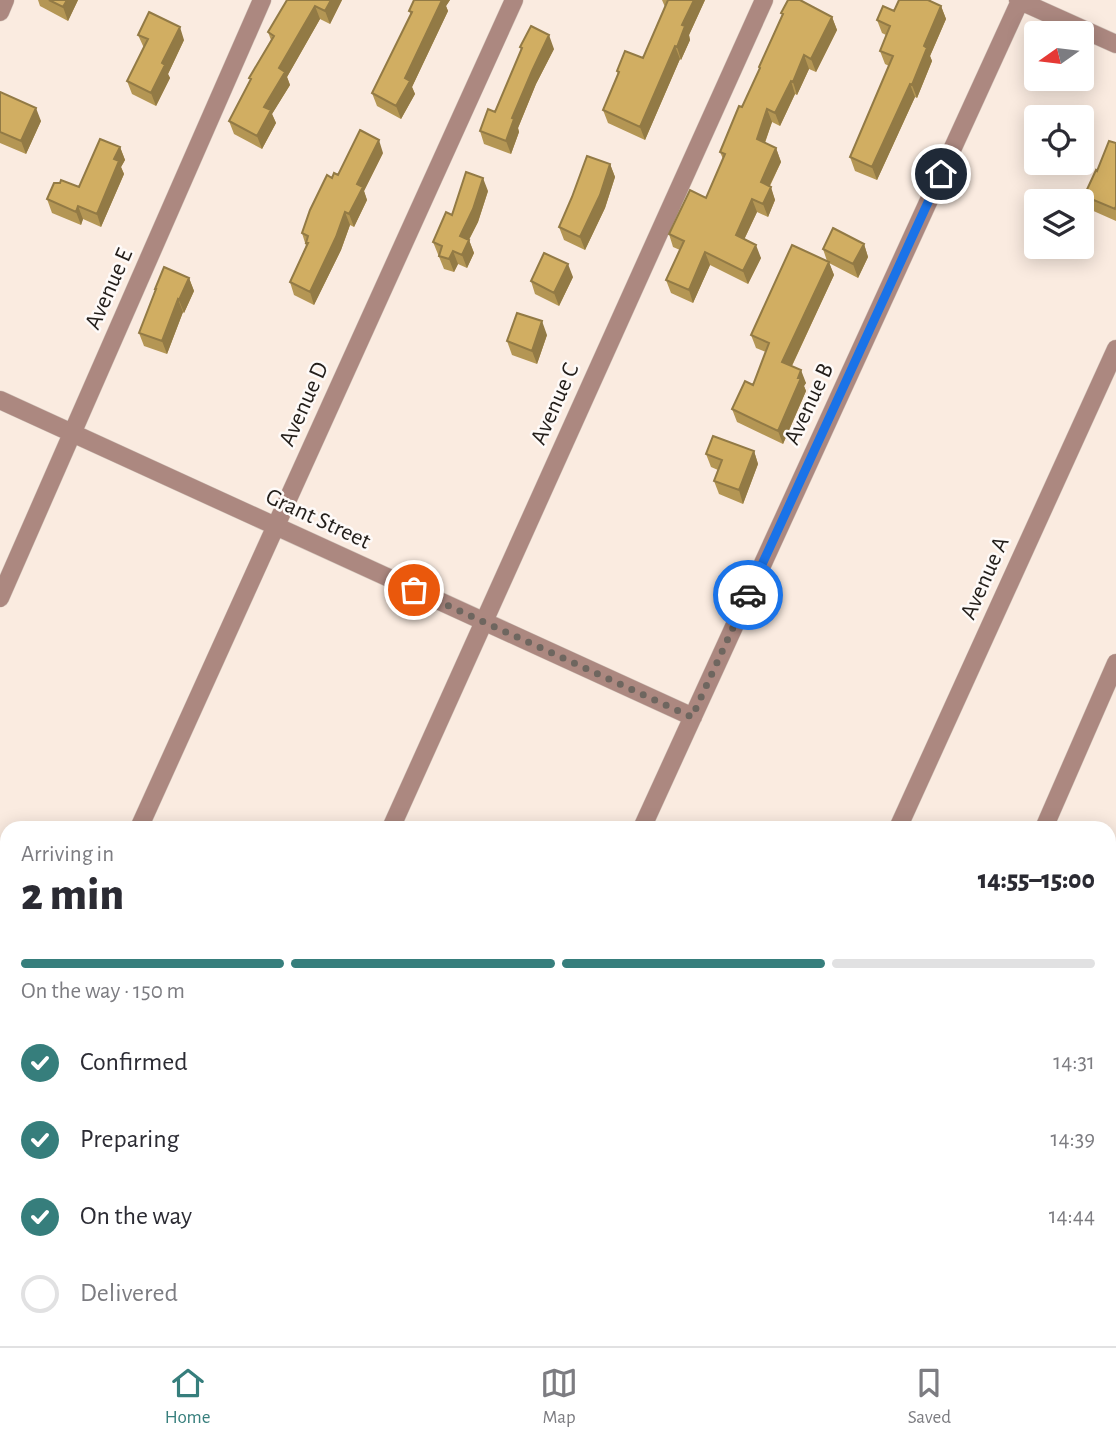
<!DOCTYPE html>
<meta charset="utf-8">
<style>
body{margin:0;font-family:"Alegreya Sans",sans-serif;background:#f7f7f7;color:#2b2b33;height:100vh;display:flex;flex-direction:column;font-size:26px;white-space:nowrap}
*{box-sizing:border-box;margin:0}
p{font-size:23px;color:#7c7c81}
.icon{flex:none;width:38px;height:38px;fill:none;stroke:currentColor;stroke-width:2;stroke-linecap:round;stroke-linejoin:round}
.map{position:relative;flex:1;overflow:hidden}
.drawer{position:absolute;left:0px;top:821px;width:1116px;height:527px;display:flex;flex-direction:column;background:#fff;border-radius:21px 21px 0 0;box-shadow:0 4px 18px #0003}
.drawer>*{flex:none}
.needle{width:46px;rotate:256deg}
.buttons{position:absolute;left:1024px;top:21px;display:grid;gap:14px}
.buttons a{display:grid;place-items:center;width:70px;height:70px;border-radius:7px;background:#fff;box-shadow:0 4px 18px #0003;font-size:35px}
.pin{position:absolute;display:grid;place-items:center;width:60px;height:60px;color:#fff;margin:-30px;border:4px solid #fff;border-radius:50%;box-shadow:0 2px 7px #0007}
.courier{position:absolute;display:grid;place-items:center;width:70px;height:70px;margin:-35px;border:5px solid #1a73e8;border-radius:50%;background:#fff;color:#222;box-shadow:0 2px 9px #0007}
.headline em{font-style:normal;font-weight:800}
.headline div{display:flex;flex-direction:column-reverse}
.headline{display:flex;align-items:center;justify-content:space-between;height:119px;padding:0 21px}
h1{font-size:46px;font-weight:800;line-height:52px}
.bar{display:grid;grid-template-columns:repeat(4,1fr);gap:10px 7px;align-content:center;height:84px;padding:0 21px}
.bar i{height:9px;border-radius:5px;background:#e1e1e2}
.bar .selected{background:#367e7c}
.bar p{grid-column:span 4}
ol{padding:0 21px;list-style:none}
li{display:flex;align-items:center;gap:21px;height:77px}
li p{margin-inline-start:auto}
li .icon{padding:7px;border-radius:50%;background:#367e7c;color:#fff;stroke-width:4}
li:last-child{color:#7c7c81}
li i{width:38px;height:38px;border:4px solid #e1e1e2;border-radius:50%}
.tabs{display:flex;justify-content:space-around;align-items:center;height:98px;border-top:2px solid #e1e1e2;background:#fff;font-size:19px;color:#7c7c81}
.tabs a{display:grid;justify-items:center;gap:4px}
.tabs .selected{color:#367e7c}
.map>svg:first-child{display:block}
.built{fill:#f6e0d0}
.green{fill:#e9a8b5}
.forest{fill:#e995a7}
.water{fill:#9ba152}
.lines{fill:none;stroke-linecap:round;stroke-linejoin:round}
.river{stroke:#9ba152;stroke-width:37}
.minor-casing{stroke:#d3c6bc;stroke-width:19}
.tertiary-casing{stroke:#d3c6bc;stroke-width:19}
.minor{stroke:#ac8880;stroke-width:18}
.tertiary{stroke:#ac8880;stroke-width:18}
.wall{fill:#b49654}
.shaded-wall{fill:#927a45}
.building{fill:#d1ae62;stroke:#927a45;stroke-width:2}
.done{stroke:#6e665f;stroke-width:7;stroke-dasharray:0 12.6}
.route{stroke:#1a73e8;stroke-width:9}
.labels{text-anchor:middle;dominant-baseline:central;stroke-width:5;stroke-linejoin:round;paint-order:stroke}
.street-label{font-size:24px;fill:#231e1a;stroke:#fefaf8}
</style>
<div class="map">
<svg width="1116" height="1346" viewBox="0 0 1116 1346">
<rect width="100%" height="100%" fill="#faebe0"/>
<path class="built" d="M0 1052 7 1053V1244L0 1243Z
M784 1340 787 1346H404L402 1341Z"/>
<path class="green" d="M1110 1209 1116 1212V1308L1110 1312Z"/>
<path class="forest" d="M7 1265V1340L49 1341 40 1346H0V1267Z
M398 1340 402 1346H351L350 1345 335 1346H113L100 1341Z"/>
<path class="water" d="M1110 1156 1116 1157V1212L1110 1209Z"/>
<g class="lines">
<path class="river" d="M0 1291H7"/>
<g class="minor-casing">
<path id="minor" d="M1018 0 1116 44
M0 12 5 0
M0 400 693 717
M0 598 262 0
M139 828 514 0
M391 828 764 0
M642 828 1020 1
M898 828 1116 349
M1044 828 1116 663
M1110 1333 1116 1328
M787 1340 790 1346
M1040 1340 1043 1346
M545 1346 554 1340
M1090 1346 1098 1340"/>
</g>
<g class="tertiary-casing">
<path id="tertiary" d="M0 1005 7 1006
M1110 1085 1116 1086"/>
</g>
<use href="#minor" class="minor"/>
<use href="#tertiary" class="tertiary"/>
</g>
<path class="wall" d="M38 0H78L68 21 40 6Z
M287 0H342L330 24 320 19 287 77 290 85 272 114 276 123 262 149 234 134 229 121 250 80 249 78 271 40 268 32Z
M414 0H450L446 6 448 11 412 87 415 94 401 119 377 106 372 93 411 15 409 11Z
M662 0H705L689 35 690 40 681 60 680 59 645 140 608 123 603 110 618 75 617 71 643 58 665 7Z
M941 6 946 19 930 56 932 61 917 98 915 97 877 180 855 171 850 157 889 66 885 64 880 51 886 35 882 33 877 20 894 11Z
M781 13 832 17 837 30 816 72 809 69 797 95 795 94 780 126 772 122 765 143 776 148 781 162 770 186 775 200 768 217 757 212 744 240 761 258 748 284 710 265 693 303 671 293 666 280 680 250 673 247 669 234 706 198 723 159 720 152 760 69 759 67 782 15Z
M138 35 184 40 168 74 170 78 156 106 132 94 127 81 144 48Z
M520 47 554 49 536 84 518 128 519 132 511 154 484 144 480 131 495 112 521 50Z
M0 92 41 121 26 154 0 143Z
M1116 143V221L1089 209 1084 196 1097 171Z
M120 147 125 160 121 167 124 174 101 227 83 219 81 225 52 213 47 199 79 187Z
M383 153 364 191 367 200 354 227 350 225 341 250 314 305 294 295 290 282 306 246 302 233 338 175Z
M610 164 615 177 605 208 585 250 564 240 559 227Z
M488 191 478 222 469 240 474 253 467 268 458 264 454 272 444 269 433 242 452 215Z
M864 244 868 257 858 278 829 263 834 275 792 366 806 383 804 386 806 391 783 444 737 422 732 409 753 385 766 352 756 348 751 335 827 261 823 249Z
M573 277 559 306 535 294 531 281Z
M189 278 194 291 184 313 183 312 167 354 144 346 139 333 155 291V289Z
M547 335 537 364 512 355 507 341Z
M754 451 758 464 743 504 719 494 714 481 718 470 711 467 706 454Z
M1116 1023V1071L1113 1069 1110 1060V1040Z
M1110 1093 1116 1094V1159L1110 1158Z
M412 1340H507L497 1346H415Z"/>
<path class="shaded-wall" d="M67 0H78L68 21 63 7Z
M331 0H342L330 24 325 11Z
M441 0H450L446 6 448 11 412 87 415 94 401 119 396 106 405 78Z
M694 0H705L689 35 690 40 681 60 677 47 682 25Z
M315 6 320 19 287 77 290 85 272 114 276 123 262 149 257 136 264 107 279 68Z
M941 6 946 19 930 56 932 61 917 98 912 85 924 46Z
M832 17 837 30 816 72 811 59Z
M180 27 184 40 168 74 170 78 156 106 151 93 162 63Z
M549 35 554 49 536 84 518 128 519 132 511 154 506 141 512 118 532 71Z
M675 46 680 59 645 140 640 127Z
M804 55 809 69 797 95 793 82Z
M791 81 795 94 780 126 775 113Z
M910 84 915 97 877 180 872 167Z
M36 108 41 121 26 154 21 141Z
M767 109 772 122 761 153 757 139Z
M379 140 383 153 364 191 367 200 354 227 349 214 357 184Z
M120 147 125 160 121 167 124 174 101 227 97 214 114 159Z
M776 148 781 162 765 195 761 182Z
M610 164 615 177 605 208 585 250 580 237Z
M483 178 488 191 478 222 464 249 460 236Z
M771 187 775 200 768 217 763 204Z
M752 199 757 212 740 248 736 235Z
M78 206 83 219 81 225 76 212Z
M345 212 350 225 341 250 314 305 310 292Z
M469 240 474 253 467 268 462 255Z
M864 244 868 257 858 278 853 264Z
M756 245 761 258 748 284 743 271Z
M453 251 458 264 454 272 449 259Z
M705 252 710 265 693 303 689 290Z
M829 262 834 275 787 376 782 362Z
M568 264 573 277 559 306 554 293Z
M189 278 194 291 184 313 179 300Z
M178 299 183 312 167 354 162 341Z
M542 321 547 335 537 364 532 351Z
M801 370 806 383 804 386 806 391 783 444 778 431Z
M754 451 758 464 743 504 739 490Z"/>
<path class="building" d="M49 0H67L63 7Z
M287 0H331L325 11 315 6 279 68 285 72 264 107 271 110 257 136 229 121 251 79 249 78 274 36 268 32Z
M414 0H442L405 78 410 81 396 106 372 93 412 12 409 11Z
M668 0H694L682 25 685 26 677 47 675 46 640 127 603 110 619 72 617 71 625 51 643 58Z
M788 0H800L832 17 811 59 804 55 793 82 791 81 775 113 767 109 757 139 776 148 761 182 771 187 763 204 752 199 736 235 756 245 743 271 705 252 689 290 666 280 684 241 669 234 690 190 706 198 725 154 720 152 739 106 742 107 760 68 759 67 783 14 781 13Z
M899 0H928L941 6 924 46 927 48 912 85 910 84 872 167 850 157 893 56 880 51 890 26 877 20 883 6 894 11Z
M149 12 180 27 162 63 165 65 151 93 127 81 148 39 138 35Z
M531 26 549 35 532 71 512 118 514 119 506 141 480 131 488 109 495 112 522 48 520 47Z
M0 92 36 108 21 141 0 132Z
M360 130 379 140 357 184 363 187 349 214 345 212 336 237 310 292 290 282 308 243H306L308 236 302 233 310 210 327 175 332 178 334 173 338 175Z
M100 139 120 147 114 159 119 161 97 214 78 206 76 212 47 199 54 183H60L61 180 79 187Z
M1109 141 1116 143V206L1115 209 1084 196 1096 170 1097 171Z
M587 156 610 164 600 195 580 237 559 227 572 197Z
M466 172 483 178 473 209 460 236 469 240 462 255 453 251 449 259 439 256 442 246 433 242 446 212 452 215Z
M833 228 864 244 853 264 823 249Z
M792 245 829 262 782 362 801 370 798 378H801L778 431 732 409 745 381 753 385 769 343 751 335Z
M544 253 568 264 554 293 531 281Z
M164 267 189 278 179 300 178 299 162 341 139 333 156 289H155Z
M517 313 542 321 532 351 507 341Z
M713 436 754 451 739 490 714 481 722 460 706 454Z
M1116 1023V1054L1110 1051V1040Z
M1110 1093 1116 1094V1135L1110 1134Z
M415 1340H453L443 1346H418Z
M611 1340H695L698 1346H659L657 1343 652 1346H604L612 1342Z
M741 1342 743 1346H733Z
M758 1342 760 1346H751Z"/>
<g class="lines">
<path class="done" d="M414 590 692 717 748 595"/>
<path class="route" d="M748 595 941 174"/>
</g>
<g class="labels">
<g class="street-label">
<text transform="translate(109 289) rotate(-66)">Avenue E</text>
<text transform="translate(304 404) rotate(-66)">Avenue D</text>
<text transform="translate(555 404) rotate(-66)">Avenue C</text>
<text transform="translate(809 404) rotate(-65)">Avenue B</text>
<text transform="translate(318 519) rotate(25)">Grant Street</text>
<text transform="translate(985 578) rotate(-66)">Avenue A</text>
</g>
</g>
</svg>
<div class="buttons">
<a><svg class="needle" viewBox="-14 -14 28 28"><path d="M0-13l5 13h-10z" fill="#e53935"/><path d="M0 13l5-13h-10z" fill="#7c7c81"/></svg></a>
<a><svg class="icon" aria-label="locate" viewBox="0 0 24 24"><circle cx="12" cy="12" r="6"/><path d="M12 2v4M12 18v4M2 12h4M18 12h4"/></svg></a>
<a><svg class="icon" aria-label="layers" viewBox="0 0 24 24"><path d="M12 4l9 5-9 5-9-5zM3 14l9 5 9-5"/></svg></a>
</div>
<div class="pin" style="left:414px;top:590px;background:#ea580c"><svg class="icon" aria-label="bag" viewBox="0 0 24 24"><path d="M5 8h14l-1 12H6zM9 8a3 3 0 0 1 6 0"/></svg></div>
<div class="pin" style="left:941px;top:174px;background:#1f2937"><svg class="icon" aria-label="home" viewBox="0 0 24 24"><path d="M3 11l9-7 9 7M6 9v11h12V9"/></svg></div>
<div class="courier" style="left:748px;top:595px"><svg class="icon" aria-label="car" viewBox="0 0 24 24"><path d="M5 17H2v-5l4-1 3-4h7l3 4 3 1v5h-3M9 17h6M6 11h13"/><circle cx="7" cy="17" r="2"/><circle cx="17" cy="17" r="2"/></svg></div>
<section class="drawer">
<div class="headline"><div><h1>2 min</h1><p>Arriving in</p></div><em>14:55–15:00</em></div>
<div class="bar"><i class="selected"></i><i class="selected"></i><i class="selected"></i><i></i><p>On the way · 150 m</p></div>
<ol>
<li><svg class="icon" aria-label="check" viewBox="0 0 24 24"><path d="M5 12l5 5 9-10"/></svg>Confirmed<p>14:31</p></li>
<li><svg class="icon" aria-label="check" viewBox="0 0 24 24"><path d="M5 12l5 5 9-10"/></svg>Preparing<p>14:39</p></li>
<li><svg class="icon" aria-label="check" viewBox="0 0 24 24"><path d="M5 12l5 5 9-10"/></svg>On the way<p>14:44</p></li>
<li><i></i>Delivered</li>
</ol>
</section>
</div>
<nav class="tabs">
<a class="selected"><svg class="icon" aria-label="home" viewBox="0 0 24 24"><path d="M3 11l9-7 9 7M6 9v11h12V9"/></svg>Home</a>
<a><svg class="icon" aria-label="map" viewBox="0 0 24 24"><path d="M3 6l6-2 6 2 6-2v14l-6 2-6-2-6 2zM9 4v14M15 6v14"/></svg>Map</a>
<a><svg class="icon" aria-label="saved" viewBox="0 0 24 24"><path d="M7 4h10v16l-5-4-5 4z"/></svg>Saved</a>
</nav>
